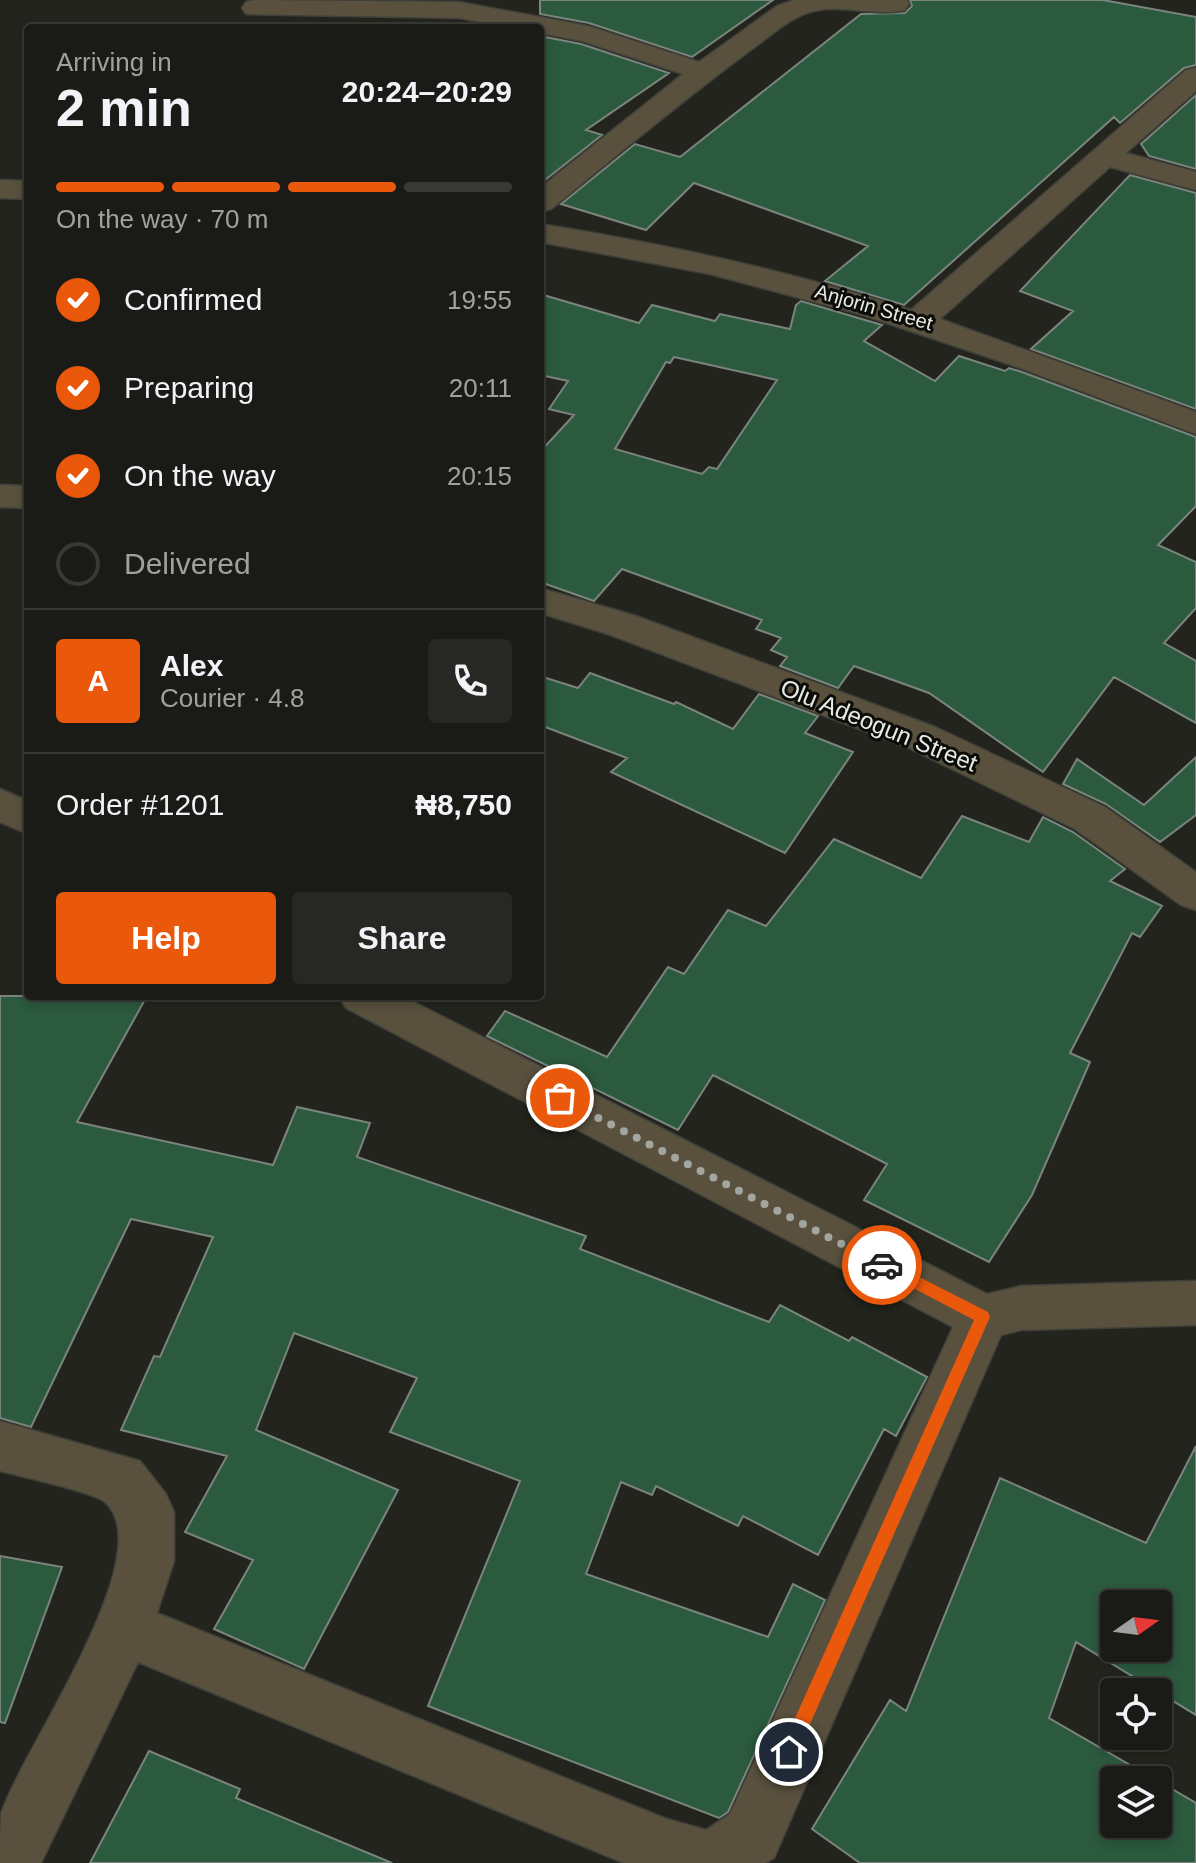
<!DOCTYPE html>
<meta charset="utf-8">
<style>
body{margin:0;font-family:Helvetica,sans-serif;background:#272823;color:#f1f3f6;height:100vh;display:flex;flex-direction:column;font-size:30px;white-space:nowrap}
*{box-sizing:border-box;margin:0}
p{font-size:26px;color:#9fa1a1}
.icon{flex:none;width:44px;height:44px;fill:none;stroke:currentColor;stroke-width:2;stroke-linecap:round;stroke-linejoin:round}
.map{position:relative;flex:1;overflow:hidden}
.drawer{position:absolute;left:24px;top:24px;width:520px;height:976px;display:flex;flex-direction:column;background:#1a1b16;border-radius:8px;box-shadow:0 4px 12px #0003,0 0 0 2px #383935}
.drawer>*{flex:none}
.needle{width:52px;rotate:76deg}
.fabs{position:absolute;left:1100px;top:1590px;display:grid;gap:16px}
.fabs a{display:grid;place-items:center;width:72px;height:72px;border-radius:8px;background:#1a1b16;box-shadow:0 4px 12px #0003,0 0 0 2px #383935;font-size:40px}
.pin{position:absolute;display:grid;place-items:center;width:68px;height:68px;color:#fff;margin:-34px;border:4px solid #fff;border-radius:50%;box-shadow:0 2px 8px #0007}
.courier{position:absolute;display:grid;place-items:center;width:80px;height:80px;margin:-40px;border:6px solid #ea580c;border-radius:50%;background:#fff;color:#222;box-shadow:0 2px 10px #0007}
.head em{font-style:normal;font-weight:600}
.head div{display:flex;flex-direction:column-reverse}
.head{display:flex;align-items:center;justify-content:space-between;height:136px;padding:0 32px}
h1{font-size:52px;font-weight:600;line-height:60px}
.bar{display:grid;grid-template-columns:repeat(4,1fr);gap:12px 8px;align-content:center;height:96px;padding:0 32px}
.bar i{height:10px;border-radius:6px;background:#383935}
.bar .current{background:#ea580c}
.bar p{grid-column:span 4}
.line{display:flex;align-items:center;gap:20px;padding:0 32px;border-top:2px solid #383935}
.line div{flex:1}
.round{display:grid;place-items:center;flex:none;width:84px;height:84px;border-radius:8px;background:#272823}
ol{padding:0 32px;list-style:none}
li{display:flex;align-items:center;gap:24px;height:88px}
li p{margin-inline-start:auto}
li .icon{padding:8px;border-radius:50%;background:#ea580c;color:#fff;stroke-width:4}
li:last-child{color:#9fa1a1}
li i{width:44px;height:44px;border:4px solid #383935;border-radius:50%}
.button{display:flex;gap:16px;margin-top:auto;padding:16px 32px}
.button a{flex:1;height:92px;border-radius:8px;background:#ea580c;color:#fff;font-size:32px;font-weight:600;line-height:92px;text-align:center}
.button a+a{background:#272823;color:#f1f3f6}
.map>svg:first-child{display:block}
.building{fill:#2b5a3e;stroke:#7c847e;stroke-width:2;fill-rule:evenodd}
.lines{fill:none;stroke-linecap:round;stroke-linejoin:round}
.minor-casing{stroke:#3e4039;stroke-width:3}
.minor{fill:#59513e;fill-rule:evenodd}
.route{fill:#ea580c}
.done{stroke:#a3a59f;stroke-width:8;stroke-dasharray:0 14.4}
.labels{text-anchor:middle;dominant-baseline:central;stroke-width:6;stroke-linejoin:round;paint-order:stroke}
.far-street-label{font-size:20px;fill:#e8eae5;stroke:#0c0d09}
.street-label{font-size:24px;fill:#e8eae5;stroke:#0c0d09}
</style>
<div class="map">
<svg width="1196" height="1863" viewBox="0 0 1196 1863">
<rect width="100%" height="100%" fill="#22241d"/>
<path class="building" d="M540 0H773L692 57 589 23 540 14Z
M910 0H1103L1196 17V65L1184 68 1120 123 1114 117 904 305 825 281 868 246 694 183 646 230 561 204 635 144 680 157 861 14 905 13 912 6Z
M540 36 581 44 669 73 586 130 602 135 540 184Z
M1196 95V169L1149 156 1141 144Z
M1130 175 1196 193V409L1031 349 1073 311 1020 291Z
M540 294 639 323 652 305 715 321 720 314 790 329 796 305 801 301 882 325 864 341 935 381 959 356 1005 371 1009 368 1022 372 1196 437V506L1158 545 1196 562V608L1164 643 1196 661V723L1114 677 1043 772 929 693 854 666 838 688 780 666 787 657 771 650 781 638 756 629 762 620 622 569 594 601 540 582V452L574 415 549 409 568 381 540 375ZM674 357 777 380 717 469 709 467 702 474 615 449 666 362 670 363Z
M590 673 674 704 676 702 733 729 759 694 818 716 805 733 853 752 785 853 611 772 627 758 540 725V676L578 688Z
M1196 757V815L1160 842 1106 804 1063 784 1077 759 1144 805Z
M962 816 1029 842 1043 817 1073 832 1125 869 1110 881 1162 906 1140 937 1132 933 1070 1053 1090 1062 1032 1195 989 1262 864 1200 887 1164 713 1075 678 1130 487 1036 505 1011 607 1057 668 967 684 974 728 910 766 926 834 839 921 878Z
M0 996H147L77 1122 273 1165 297 1107 370 1123 357 1157 586 1236 580 1249 769 1322 780 1305 849 1341 852 1337 927 1377 896 1436 884 1429 818 1555 743 1516 738 1526 656 1486 652 1495 621 1482 586 1574 768 1637 793 1584 825 1600 728 1812 719 1818 428 1706 520 1481 390 1432 417 1378 294 1333 256 1430 398 1490 304 1669 214 1629 253 1560 185 1532 227 1456 121 1430 154 1356 160 1357 213 1237 131 1219 31 1427 0 1418Z
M1196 1446V1715L1076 1642 1049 1718 1156 1780H1114V1824H1158V1781L1196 1803V1863H860L812 1829 890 1700 906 1711 1000 1478 1146 1543ZM1114 1604H1158V1648H1114Z
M0 1556 62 1567 5 1723 0 1722Z
M149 1751 240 1789 236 1798 392 1863H90Z"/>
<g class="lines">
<g class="minor-casing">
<path id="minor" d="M255 0 459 2 588 26 699 62 777 6 794 0H907L909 4 905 10C876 17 844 4 814 11 791 16 771 36 752 49 683 100 617 155 551 209L540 212V188L683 74 582 41 540 33V28H512L459 18 246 14 242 8 246 2Z
M1196 68V91L1126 153 1196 172V190L1110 167 940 319 1196 412V434L1023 369 863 315 710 274 540 242V224C666 244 790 271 911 310L1186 70Z
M0 180 28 181V199L0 198Z
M0 485 28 486V508L0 507Z
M540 588 636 616 935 727 1105 807 1196 872V910L1181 905 1075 829 907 747 608 634 540 613Z
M0 789 28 801V834L0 822Z
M339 996H402L987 1294 1021 1286 1196 1281V1325L1021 1330 1001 1335 774 1858 765 1863H624L138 1662 41 1863H0C0 1848 0 1828 1 1814 20 1753 163 1553 105 1502 94 1492 19 1476 0 1471V1421L140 1461 166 1494 174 1512V1561L157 1613 664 1818 706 1830 730 1814 953 1327 346 1008Z"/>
</g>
<use href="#minor" class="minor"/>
</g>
<path class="route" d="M882 1258 988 1312 990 1317 795 1758 789 1760 783 1758V1745L974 1320 877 1269 875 1265Z"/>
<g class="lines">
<path class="done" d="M560 1098 882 1265"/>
</g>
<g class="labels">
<g class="far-street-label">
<text transform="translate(874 307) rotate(16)">Anjorin Street</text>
</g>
<g class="street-label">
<text transform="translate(879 725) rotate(22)">Olu Adeogun Street</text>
</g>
</g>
</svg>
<div class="fabs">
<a><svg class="needle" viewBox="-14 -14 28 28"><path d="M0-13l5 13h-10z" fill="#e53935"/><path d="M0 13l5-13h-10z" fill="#9fa1a1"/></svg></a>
<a><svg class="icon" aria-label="locate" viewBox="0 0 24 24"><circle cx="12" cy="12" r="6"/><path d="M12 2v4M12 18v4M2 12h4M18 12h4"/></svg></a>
<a><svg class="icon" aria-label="layers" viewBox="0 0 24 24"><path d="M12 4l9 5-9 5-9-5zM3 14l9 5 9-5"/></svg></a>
</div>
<div class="pin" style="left:560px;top:1098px;background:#ea580c"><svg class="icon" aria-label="bag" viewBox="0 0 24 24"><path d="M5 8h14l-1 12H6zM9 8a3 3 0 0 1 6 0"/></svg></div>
<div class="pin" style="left:789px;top:1752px;background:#1f2937"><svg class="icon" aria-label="home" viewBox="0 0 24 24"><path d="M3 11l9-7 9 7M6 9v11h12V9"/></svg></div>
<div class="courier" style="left:882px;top:1265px"><svg class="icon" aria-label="car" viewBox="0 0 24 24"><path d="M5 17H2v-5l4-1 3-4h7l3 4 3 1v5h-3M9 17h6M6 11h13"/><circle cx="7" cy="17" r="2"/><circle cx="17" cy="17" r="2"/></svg></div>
<section class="drawer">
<div class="head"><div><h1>2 min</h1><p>Arriving in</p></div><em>20:24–20:29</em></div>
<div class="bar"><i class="current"></i><i class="current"></i><i class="current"></i><i></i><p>On the way · 70 m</p></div>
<ol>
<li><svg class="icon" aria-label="check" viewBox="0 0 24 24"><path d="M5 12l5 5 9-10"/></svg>Confirmed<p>19:55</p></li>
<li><svg class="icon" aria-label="check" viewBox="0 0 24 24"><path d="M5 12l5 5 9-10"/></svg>Preparing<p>20:11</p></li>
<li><svg class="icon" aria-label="check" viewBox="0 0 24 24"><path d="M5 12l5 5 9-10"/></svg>On the way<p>20:15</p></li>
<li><i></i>Delivered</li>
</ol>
<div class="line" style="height:144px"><b class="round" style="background:#ea580c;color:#fff">A</b><div><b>Alex</b><p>Courier · 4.8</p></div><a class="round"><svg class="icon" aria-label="phone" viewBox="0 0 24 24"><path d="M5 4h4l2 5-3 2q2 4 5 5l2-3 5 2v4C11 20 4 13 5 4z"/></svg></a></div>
<div class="line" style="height:104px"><div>Order #1201</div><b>₦8,750</b></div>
<div class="button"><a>Help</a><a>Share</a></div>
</section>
</div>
